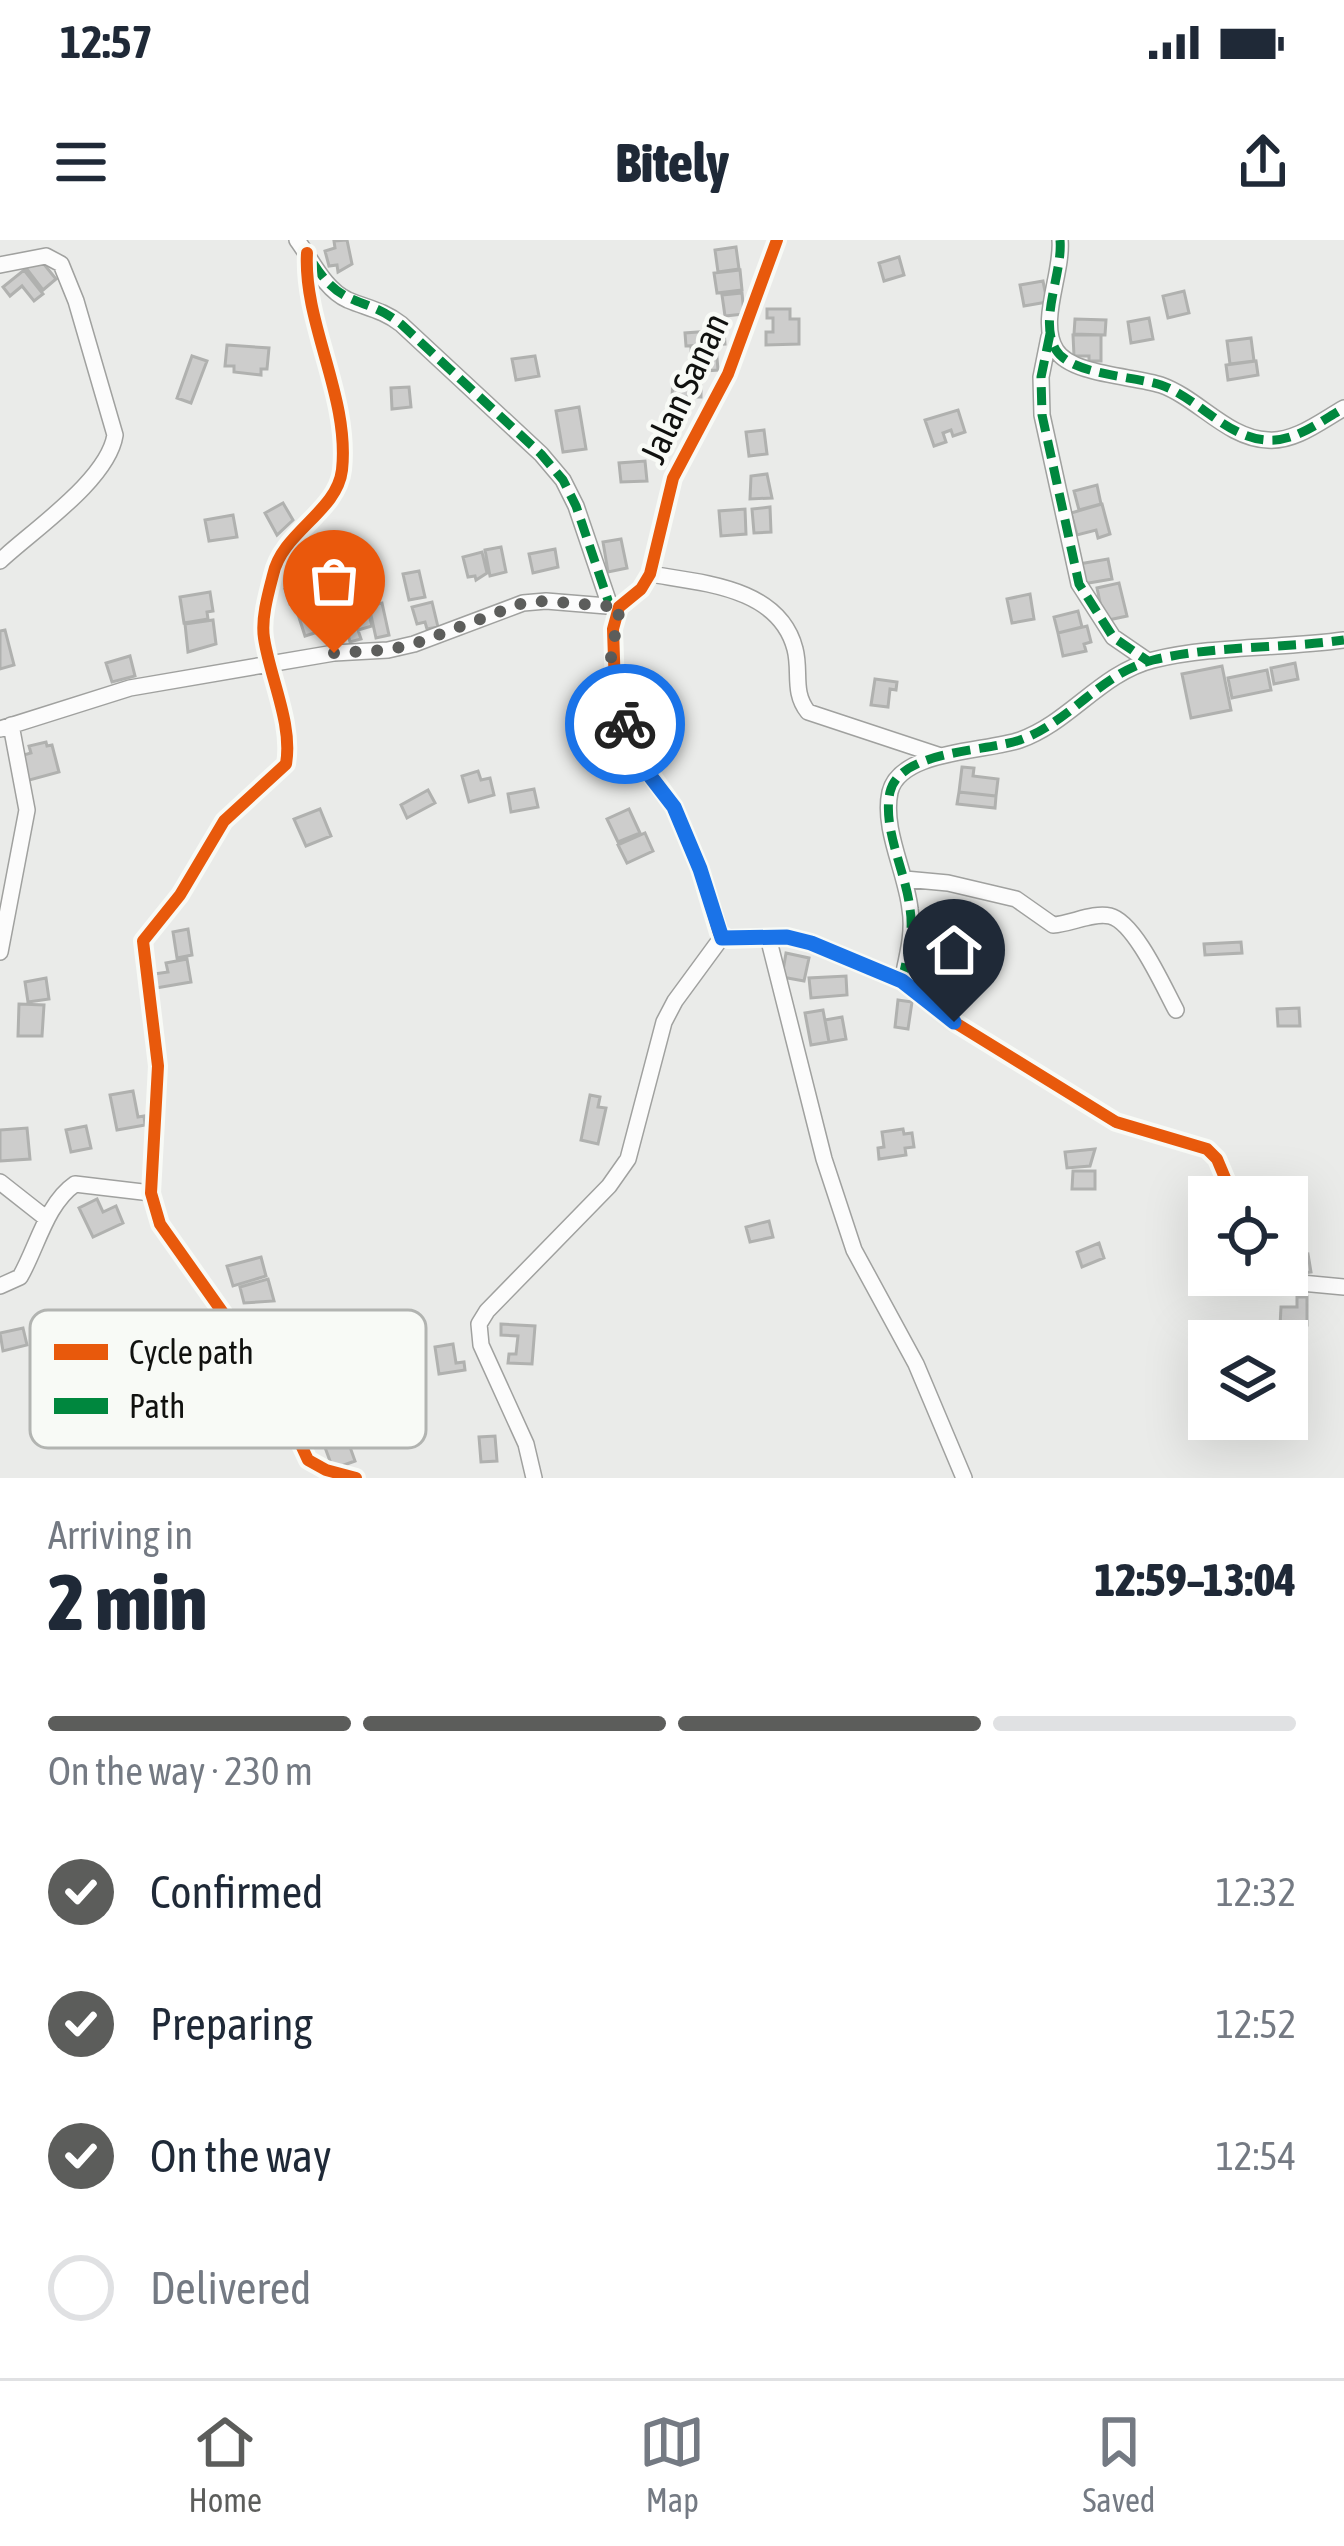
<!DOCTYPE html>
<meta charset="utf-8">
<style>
body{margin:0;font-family:"Asap Condensed",sans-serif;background:#f6f6f7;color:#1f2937;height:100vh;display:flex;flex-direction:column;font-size:45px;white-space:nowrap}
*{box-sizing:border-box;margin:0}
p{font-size:39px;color:#747a83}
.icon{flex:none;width:66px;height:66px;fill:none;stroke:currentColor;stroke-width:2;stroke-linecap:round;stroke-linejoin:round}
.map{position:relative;height:1238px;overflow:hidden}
.sheet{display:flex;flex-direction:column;background:#fff;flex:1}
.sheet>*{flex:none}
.fabs{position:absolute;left:1188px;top:936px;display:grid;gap:24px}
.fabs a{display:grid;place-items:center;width:120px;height:120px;border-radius:0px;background:#fff;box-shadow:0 12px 48px #0002;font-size:60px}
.pin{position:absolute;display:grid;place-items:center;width:102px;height:102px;color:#fff;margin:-123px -51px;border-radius:50% 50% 50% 0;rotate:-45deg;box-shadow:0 0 12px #0007}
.pin .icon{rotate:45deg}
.courier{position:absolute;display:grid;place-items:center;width:120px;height:120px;margin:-60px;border:9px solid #1a73e8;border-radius:50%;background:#fff;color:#222;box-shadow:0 3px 15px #0007}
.overview em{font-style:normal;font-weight:800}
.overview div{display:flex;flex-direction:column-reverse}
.overview{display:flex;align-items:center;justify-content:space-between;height:204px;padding:0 48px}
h1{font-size:78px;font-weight:800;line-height:90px}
.bar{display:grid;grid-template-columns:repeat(4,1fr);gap:18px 12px;align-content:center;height:144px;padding:0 48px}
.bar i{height:15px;border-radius:9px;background:#e0e1e3}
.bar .active{background:#5c5d5b}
.bar p{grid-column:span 4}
ol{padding:0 48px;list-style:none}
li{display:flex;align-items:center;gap:36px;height:132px}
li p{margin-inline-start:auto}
li .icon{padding:12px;border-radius:50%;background:#5c5d5b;color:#fff;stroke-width:4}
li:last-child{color:#747a83}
li i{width:66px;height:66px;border:6px solid #e0e1e3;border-radius:50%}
.status{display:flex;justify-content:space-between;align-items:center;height:84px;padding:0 60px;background:#fff;direction:ltr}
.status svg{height:33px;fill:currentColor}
header{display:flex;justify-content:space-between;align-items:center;height:156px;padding:0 48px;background:#fff;font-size:54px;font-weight:800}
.menu{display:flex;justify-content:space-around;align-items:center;height:168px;border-top:3px solid #e0e1e3;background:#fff;font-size:33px;color:#747a83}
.menu a{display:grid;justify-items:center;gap:6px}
.menu .active{color:#5c5d5b}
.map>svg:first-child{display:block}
.building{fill:#cdcdcc;stroke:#b0b1af;stroke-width:3}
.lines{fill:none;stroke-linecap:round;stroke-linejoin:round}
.street-casing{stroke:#a0a19f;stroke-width:18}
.street{stroke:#fcfcfc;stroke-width:15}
.quiet{stroke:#00873e;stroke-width:9;stroke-dasharray:18 9;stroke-linecap:butt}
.cycleway-casing{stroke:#f8faf6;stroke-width:20}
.cycleway{stroke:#e8590c;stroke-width:12}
.done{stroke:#5c5d5b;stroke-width:12;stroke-dasharray:0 21.6}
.route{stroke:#1a73e8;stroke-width:15}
.labels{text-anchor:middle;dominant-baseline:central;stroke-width:9;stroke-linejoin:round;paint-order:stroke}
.street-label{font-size:36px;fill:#10110f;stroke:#f8faf6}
.key{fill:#f8faf6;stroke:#b2b4b1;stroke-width:3}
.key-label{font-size:33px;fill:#10110f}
</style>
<div class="status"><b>12:57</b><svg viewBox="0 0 49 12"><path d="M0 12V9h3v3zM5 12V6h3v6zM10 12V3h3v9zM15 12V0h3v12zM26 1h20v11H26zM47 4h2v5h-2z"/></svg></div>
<header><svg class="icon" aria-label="menu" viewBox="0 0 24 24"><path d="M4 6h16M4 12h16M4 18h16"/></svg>Bitely<svg class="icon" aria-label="share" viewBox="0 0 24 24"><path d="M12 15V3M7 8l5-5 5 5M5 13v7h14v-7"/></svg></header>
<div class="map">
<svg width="1344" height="1238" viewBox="0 0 1344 1238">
<rect width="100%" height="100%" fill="#eaebe9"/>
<path class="building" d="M347 0 352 24 338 32 337 25 329 26 325 11 335 8 334 1Z
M736 7 739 29 718 32 715 10Z
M899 17 904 35 884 41 879 23Z
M39 18 56 39 43 50 26 28Z
M24 30 43 54 34 61 22 46 10 56 3 47Z
M740 30 742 50 717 53 714 33Z
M1043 41 1047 62 1024 66 1020 45Z
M1184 51 1189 73 1168 78 1163 56Z
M742 53 744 74 725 76 722 55Z
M767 69H790V79H799V104L766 105V92H773V78H767Z
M1149 78 1153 99 1131 103 1128 82Z
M1075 79 1106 80 1105 95 1074 94Z
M724 90 725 104 686 106 685 93Z
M1073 95H1101V121H1089V116H1074Z
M1251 98 1254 121 1230 124 1227 101Z
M227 105 269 108 267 129H261V135L234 132V126H225Z
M716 106 718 130 692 132 691 108Z
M192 116 207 121 191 163 177 158Z
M535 116 539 136 516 140 512 119Z
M1256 121 1258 135 1228 140 1226 125Z
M673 139H691V145H701V157H672Z
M409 147 411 167 392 169 391 148Z
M579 167 586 209 563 212 556 171Z
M958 170 965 192 953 196 951 190 943 193 946 202 934 206 925 180Z
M764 190 767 214 749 216 746 192Z
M645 221 647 241 621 242 619 223Z
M767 234 772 258 750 259 751 236Z
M1097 245 1101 264 1079 270 1074 251Z
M283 263 293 280 277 295 265 273Z
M1102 264 1110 294 1098 298 1096 290 1077 295 1071 273Z
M770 267 771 292 754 293 752 269Z
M745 269 746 294 721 296 719 271Z
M233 275 237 297 209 301 205 280Z
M621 299 627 328 608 332 603 302Z
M501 307 506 332 490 336 485 310Z
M555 309 558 327 533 333 529 314Z
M482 312 487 333 476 340 475 336 468 337 463 317Z
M356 317 364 348 340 354 332 323Z
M1108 319 1112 339 1083 344 1079 324Z
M419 331 425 357 409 360 403 334Z
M326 334 327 351 290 364 285 349Z
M1119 343 1127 376 1104 381 1097 348Z
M210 352 213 371 207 372 208 379 184 383 180 357Z
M327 354 331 367 318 371 324 390 305 396 295 365Z
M1030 354 1034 379 1012 383 1007 359Z
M432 362 438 387 427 389 425 382 417 384 412 367Z
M382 363 389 395 376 398 369 366Z
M367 367 372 386 358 390 361 399 350 402 343 373Z
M1078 371 1082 387 1058 393 1054 377Z
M213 380 216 404 188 412 185 384Z
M1087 386 1091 402 1084 404 1086 411 1063 416 1058 393Z
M5 390 14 425 0 429V391Z
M130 416 135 436 112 442 106 423Z
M1295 423 1298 439 1274 444 1271 428Z
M1222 426 1231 470 1191 478 1182 434Z
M1267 430 1271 450 1232 458 1228 438Z
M875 439 897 442 896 450 890 449 888 467 871 465Z
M594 484 596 489 606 486 608 492 613 491 616 501 610 503 616 520 595 527 592 520 587 521 579 497 586 495 583 487Z
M46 502 47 506 52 505 59 532 26 541 20 516 31 513 29 506Z
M962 527 974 528 973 536 998 539 996 556 959 552Z
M478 531 481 540 490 538 494 555 469 562 462 536Z
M534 549 538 567 511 572 508 554Z
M428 550 435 563 407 578 401 565Z
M959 552 996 556 995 568 957 564Z
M320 569 331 596 306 606 294 579Z
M629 569 640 593 618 602 607 579Z
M645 593 653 611 627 623 618 605Z
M946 664 958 665 956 692 939 690Z
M188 689 192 715 177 718 173 692Z
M1241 702 1242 713 1205 715 1204 704Z
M786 713 809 718 804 741 782 737Z
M187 719 191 742 156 748 154 734 168 732 166 723Z
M846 736 847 755 811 758 809 738Z
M46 738 49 759 28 762 25 742Z
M898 760 912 762 908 789 895 787Z
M19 764 44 765 42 796H18Z
M1299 768 1300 786H1278L1277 769Z
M823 770 829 802 811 805 805 773Z
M842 777 846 799 829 802 825 780Z
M133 851 138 877 144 876 145 885 117 890 110 855Z
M590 855 600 857 598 867 606 868 598 904 581 900Z
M86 886 91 908 71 912 66 890Z
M27 888 30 919 0 921V890Z
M903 889 904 894 912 893 914 907 905 908 906 915 879 919 878 908 884 907 882 892Z
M1095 909 1090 926 1067 928 1065 912Z
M1073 931H1095V949H1072Z
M97 959 103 972 116 966 123 983 93 997 79 968Z
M769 981 773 997 750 1002 746 987Z
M1099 1003 1104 1018 1082 1027 1077 1012Z
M1308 1014 1311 1032 1304 1033 1305 1040 1295 1042 1293 1034 1287 1035V1017Z
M261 1017 266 1036 233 1046 227 1026Z
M268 1039 274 1061 244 1063 240 1047Z
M1297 1057H1307V1085L1280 1086 1281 1067H1297Z
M501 1084 535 1086 532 1124 508 1123 509 1114H516L518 1096 501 1095Z
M23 1088 27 1105 3 1111 0 1093Z
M453 1104 456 1123 464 1122 465 1130 439 1134 435 1107Z
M345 1193 355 1221 333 1229 323 1202Z
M495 1196 497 1221 481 1222 479 1197Z"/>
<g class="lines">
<g class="street-casing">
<path id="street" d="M297 0C312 20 324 49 348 60 367 68 383 70 401 84L541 214 563 240 576 266 610 366
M777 0 728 134 673 238 650 334 641 349 619 367 613 389 615 448 633 510 674 567 700 629 719 693 728 699 787 697 811 703 902 741 954 782 1116 882 1207 909 1217 919 1233 957
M1060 0C1063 33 1038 81 1056 110 1071 135 1134 136 1161 145 1198 158 1228 199 1268 200 1295 202 1321 181 1344 168
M307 13C303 83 350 157 342 230 337 272 282 292 273 335 268 354 261 379 264 398 270 438 293 484 286 524L224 581 180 655 143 701 158 826 151 953 160 984 272 1142 308 1220 326 1230 356 1238
M0 25 46 16 61 24 76 61 115 195C108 240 33 290 0 321
M1049 97 1041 137 1042 175 1079 344 1113 397 1148 421
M650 334C702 343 779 347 795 409 801 432 792 452 808 472L941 516
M0 489 130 448 334 413 388 410 414 404 523 363 546 361 619 367
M905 639 948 643 1016 659 1053 685C1071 684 1093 672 1110 676 1135 682 1164 748 1176 770
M768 697 824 919 854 1010 916 1124 964 1238
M0 712 27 570 11 485
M902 741C907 717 914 693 910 669 906 632 882 589 890 552 900 510 985 512 1020 500 1069 483 1101 433 1153 420 1214 405 1281 409 1344 400
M0 942 47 979
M1272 1035 1280 1041 1344 1047
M0 1046 20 1037C37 1008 46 964 75 944L151 953
M534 1238 526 1204 481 1105 479 1084 487 1071 609 946 628 919 664 782 675 761 722 697"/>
</g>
<use href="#street" class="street"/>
<path class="quiet" d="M1060 0C1063 33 1038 81 1056 110 1071 135 1134 136 1161 145 1198 158 1228 199 1268 200 1295 202 1321 181 1344 168
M313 23C344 71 363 54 401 84L541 214 563 240 576 266 610 366
M1050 94 1041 137 1042 175 1079 344 1113 397 1148 421
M902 741C907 717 914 693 910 669 906 632 882 589 890 552 900 510 985 512 1020 500 1069 483 1101 433 1153 420 1214 405 1281 409 1344 400"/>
<g class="cycleway-casing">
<path id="cycleway" d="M777 0 728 134 673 238 650 334 641 349 619 367 613 389 615 448 633 510 674 567 700 629 719 693 728 699 787 697 811 703 902 741 954 782 1116 882 1207 909 1217 919 1233 957
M307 13C303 83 350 157 342 230 337 272 282 292 273 335 268 354 261 379 264 398 270 438 293 484 286 524L224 581 180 655 143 701 158 826 151 953 160 984 272 1142 308 1220 326 1230 356 1238"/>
</g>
<use href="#cycleway" class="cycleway"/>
</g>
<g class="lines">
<path class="done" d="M334 413 388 410 414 404 523 363 546 361 620 367 611 417 625 484"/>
<path class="route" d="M625 484 640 523 674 567 700 629 722 698 787 697 811 703 902 741 954 782"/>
</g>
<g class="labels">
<g class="street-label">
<text transform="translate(684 148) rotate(-65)">Jalan Sanan</text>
</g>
</g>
<rect x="30" y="1070" width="396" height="138" rx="18" class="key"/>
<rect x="54" y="1104" width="54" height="16" fill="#e8590c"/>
<rect x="54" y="1158" width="54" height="16" fill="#00873e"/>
<g class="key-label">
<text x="129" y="1124">Cycle path</text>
<text x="129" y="1178">Path</text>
</g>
</svg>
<div class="fabs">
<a><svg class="icon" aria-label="locate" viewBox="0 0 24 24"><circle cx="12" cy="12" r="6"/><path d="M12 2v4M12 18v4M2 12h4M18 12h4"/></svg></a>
<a><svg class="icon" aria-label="layers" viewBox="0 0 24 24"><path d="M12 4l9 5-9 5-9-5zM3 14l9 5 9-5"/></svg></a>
</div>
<div class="pin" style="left:334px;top:413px;background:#ea580c"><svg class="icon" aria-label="bag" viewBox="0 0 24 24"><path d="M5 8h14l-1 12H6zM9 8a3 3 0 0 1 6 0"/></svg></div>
<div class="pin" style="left:954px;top:782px;background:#1f2937"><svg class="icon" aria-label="home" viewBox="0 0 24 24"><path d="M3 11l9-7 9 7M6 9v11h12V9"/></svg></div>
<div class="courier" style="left:625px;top:484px"><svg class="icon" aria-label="bike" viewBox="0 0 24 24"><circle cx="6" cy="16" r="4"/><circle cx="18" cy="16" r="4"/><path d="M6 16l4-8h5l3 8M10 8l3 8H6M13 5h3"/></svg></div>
</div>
<section class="sheet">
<div class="overview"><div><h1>2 min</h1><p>Arriving in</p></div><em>12:59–13:04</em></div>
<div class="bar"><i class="active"></i><i class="active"></i><i class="active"></i><i></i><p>On the way · 230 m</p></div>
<ol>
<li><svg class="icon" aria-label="check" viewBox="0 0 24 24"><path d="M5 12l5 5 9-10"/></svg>Confirmed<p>12:32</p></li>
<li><svg class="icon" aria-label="check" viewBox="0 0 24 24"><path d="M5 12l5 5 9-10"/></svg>Preparing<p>12:52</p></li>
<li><svg class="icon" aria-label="check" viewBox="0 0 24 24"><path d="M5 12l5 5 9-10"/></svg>On the way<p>12:54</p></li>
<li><i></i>Delivered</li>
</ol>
</section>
<nav class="menu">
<a class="active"><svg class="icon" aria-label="home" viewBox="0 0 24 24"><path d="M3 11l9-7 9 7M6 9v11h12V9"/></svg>Home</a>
<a><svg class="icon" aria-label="map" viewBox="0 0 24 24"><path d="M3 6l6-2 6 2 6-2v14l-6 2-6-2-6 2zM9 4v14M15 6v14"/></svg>Map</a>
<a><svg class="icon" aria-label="saved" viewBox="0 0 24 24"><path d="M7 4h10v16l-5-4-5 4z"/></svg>Saved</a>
</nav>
